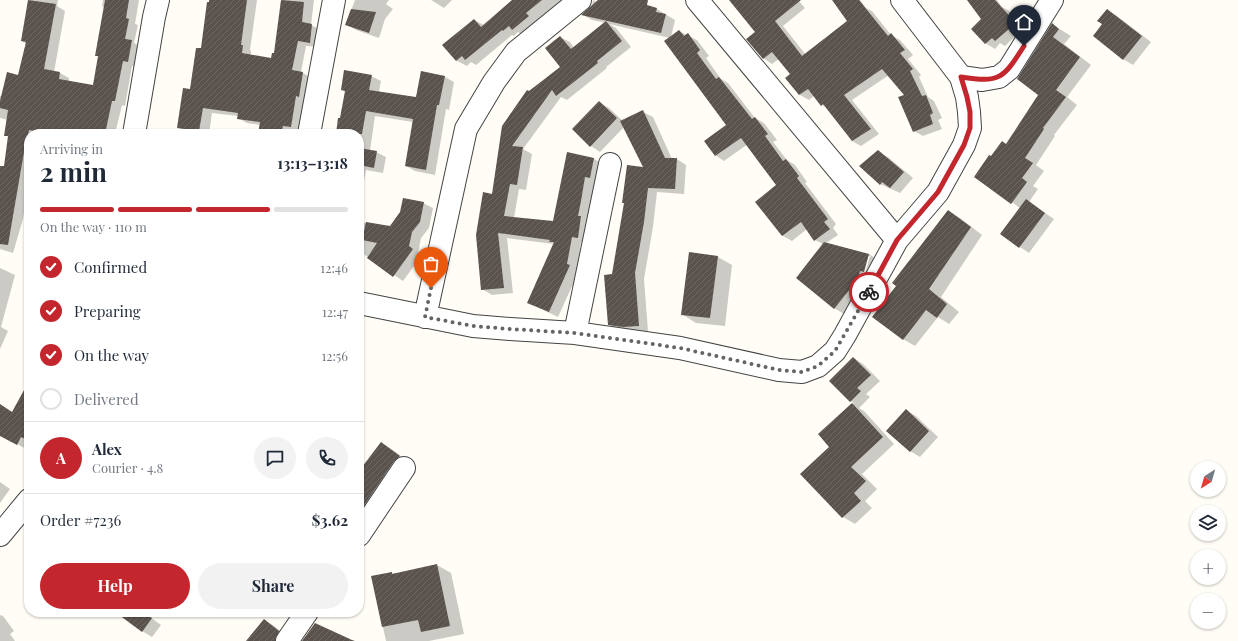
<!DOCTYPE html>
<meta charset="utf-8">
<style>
body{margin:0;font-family:"Playfair Display",serif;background:#f2f2f3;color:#1f2937;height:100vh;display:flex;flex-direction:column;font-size:15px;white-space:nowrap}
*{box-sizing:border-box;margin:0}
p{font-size:13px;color:#747a83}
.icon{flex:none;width:22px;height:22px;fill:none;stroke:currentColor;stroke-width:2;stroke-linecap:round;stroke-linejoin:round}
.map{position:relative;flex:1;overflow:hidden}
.sheet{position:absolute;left:24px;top:129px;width:340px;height:488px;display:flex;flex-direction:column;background:#fff;border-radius:16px;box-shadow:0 1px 3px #0004}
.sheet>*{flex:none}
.needle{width:26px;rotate:217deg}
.fabs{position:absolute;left:1190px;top:461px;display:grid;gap:8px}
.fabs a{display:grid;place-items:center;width:36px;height:36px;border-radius:50%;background:#fff;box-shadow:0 1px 3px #0004;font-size:20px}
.pin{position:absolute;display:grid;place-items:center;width:34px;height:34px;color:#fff;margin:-41px -17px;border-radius:50% 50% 50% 0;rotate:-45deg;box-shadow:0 0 4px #0007}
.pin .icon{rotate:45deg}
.courier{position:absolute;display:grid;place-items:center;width:40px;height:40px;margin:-20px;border:3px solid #c4262e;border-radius:50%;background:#fff;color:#222;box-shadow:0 1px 5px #0007}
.summary em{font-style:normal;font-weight:700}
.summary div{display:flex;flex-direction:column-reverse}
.summary{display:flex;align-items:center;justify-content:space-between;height:68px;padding:0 16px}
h1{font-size:26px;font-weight:700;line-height:30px}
.bar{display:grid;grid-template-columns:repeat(4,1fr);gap:6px 4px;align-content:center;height:48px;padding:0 16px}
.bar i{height:5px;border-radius:3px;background:#e0e1e3}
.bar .selected{background:#c4262e}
.bar p{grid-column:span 4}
.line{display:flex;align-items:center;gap:10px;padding:0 16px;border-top:1px solid #e0e1e3}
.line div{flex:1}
.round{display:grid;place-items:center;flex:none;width:42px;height:42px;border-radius:21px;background:#f2f2f3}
ol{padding:0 16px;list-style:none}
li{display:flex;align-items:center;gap:12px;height:44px}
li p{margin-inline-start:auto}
li .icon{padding:4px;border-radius:50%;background:#c4262e;color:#fff;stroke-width:4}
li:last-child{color:#747a83}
li i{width:22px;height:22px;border:2px solid #e0e1e3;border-radius:50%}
.button{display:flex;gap:8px;margin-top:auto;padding:8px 16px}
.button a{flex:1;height:46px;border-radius:24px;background:#c4262e;color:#fff;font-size:16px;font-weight:700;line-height:46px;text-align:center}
.button a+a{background:#f2f2f3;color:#1f2937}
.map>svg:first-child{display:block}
.shadow{fill:#0003;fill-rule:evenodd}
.building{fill:url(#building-hatch)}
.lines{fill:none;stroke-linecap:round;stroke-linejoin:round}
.minor-casing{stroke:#444;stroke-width:24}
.minor{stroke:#fff;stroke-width:22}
.done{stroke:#646461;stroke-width:4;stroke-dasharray:0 7.2}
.route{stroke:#c4262e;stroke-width:5}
</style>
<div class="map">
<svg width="1238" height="641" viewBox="0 0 1238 641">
<defs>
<pattern id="building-hatch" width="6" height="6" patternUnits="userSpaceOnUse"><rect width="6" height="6" fill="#5a524d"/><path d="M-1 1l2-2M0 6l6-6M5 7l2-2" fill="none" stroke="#6d6662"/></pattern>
</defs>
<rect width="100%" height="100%" fill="#fffdf5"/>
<path class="shadow" d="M29 0H58L57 6 65 11 54 72 60 73 69 78V82L93 86 99 57 96 55 105 8 102 6 103 0H139L135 24 138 25 134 43 141 47 138 67 132 66 125 106 122 105 115 134H29V182L23 219 13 253 0 249V167L5 168 9 137 5 135 8 120 0 118V96H2L19 76 27 44 22 41Z
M210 0H257L250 50 251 51V55L272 59 275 54 282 0H314L311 25 321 30 319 47 306 46 301 72 312 78 300 132 292 130 291 134H260L261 125 247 123 238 118V116L212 113 209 134H183L184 130 178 127 191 90 202 50Z
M355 0H389L386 4 393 9 385 19 379 38 356 30 346 24Z
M431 0H452L444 8Z
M514 0H562L537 21 538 22 522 35 518 32 514 36 512 35 476 65 471 62 467 66 457 61 443 45 474 20 484 25Z
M593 0 596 2 598 0H636L640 5 657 9 675 20 671 37 679 31 697 40 709 56 706 58 721 79 728 83 755 118 764 123 777 140 773 142 787 160 795 165 807 182 805 183 836 224 833 228 838 235 826 243 869 254 878 260 844 314 834 308 823 244 815 240 807 229 792 241 783 236 757 202 777 185 748 144 724 161 715 155 728 126 670 38 609 24 616 28 631 47 606 67 607 68 567 100 561 97 523 149 532 154 526 190 519 189 514 218 553 223 568 153 594 159 603 164 600 183 595 182 590 206 588 221 587 243 581 242 577 270 579 271 558 317 529 303 554 244 507 238 513 293 492 295 482 289 493 195 529 92 561 67 560 37 570 42 574 48 606 23 592 20 583 15 592 5ZM867 256H870L864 277H862Z
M730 0H798L805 8 783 26 806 55 848 21 833 0H860L866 8 872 11 891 35 900 40 913 55 908 59 921 75 919 77 928 97 934 101 942 118 938 120 942 129 923 136 914 131 905 95 889 75 852 100 879 134 861 146 852 141 828 108 822 105 814 96 809 100 800 95 787 78 791 75 779 59 772 64 763 58 756 33Z
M968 0H997L1002 7 1008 10 1024 28 1005 46 1000 43 995 49 985 43 983 19Z
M1107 10 1117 16 1151 42 1133 65 1123 59 1103 24Z
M1053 25 1071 36 1064 44 1091 65 1067 97 1077 105 1054 135 1055 136 1036 165 1044 171 1033 186 1038 189 1029 202 1054 219 1029 253 1001 234 1020 208 975 177 991 158 1007 145 1040 95Z
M421 72 445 77 454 82 449 110 446 109 435 175 415 171 406 166 413 122 375 116 370 151 376 152 386 157 383 173 366 170 359 209V134H337L341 119 346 92 342 89 371 76 381 81 379 92 416 98Z
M599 102 609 108 623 121 643 112 653 117 672 159H677L686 165 684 194 657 192 653 227 644 279 648 331 633 332 618 330 609 324 613 275 625 204 623 203 645 168 624 127 600 152 591 146 573 129Z
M878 152 888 157 913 178 900 193 880 184Z
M423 203 433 208 429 228 421 238 418 253 422 255 403 281 359 251V222L391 227Z
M948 211 960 218 982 235 941 297 959 312 949 324 938 317 915 346 903 339 897 286Z
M718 257 732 265 725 326 696 323 682 314Z
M0 268 15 275 1 327 8 331 0 349Z
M854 358 863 364 880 381 866 394 870 397 859 408 864 411 894 444 862 474 877 489 865 501 872 508 855 524 843 517 831 447 819 434 854 403 850 401Z
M29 382V443L26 449 1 435 0 405 13 413Z
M906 410 916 416 938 437 920 457 910 451Z
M381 443 394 451 412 464 359 541V473Z
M0 482 10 489 0 503Z
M437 565 451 573 464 634 429 641H386L372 577 392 573 394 574Z
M123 612H143L161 625 152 637 142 631Z
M0 615 3 616 14 631 10 634 15 641H0Z
M264 620 274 626 288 637 286 641H247Z"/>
<path class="building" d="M28 0 56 4 44 69 60 72 59 79 93 85 98 56H95L105 0H129L126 18 129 19 125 39 132 40 128 62 123 61 115 101H112L105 134H48L29 130 26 146H25L8 245 0 244V166H4L8 136H4L8 110 0 108V101L7 72 18 75 26 42 21 41Z
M209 0H247L241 45H243L242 53 271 58 272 53H274L281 0 304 2 302 22 312 24 310 43 298 41 292 70 303 72 299 97 296 96 291 127 283 126 281 134H258L260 122 237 119 238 113 203 108 199 131 177 128 183 88 190 89 196 48H201L207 2H209Z
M512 0H542L526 13 529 16 512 30 509 26 503 31 502 30 465 60 462 56 456 61 442 45 474 19 481 27Z
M598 0H648L647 5 657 8 656 12 666 14 661 33 581 15Z
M729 0H801L775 21 802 56 847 21 832 0H859L888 36 891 33 905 50 900 53 913 69 910 71 922 96 926 95 933 113 930 115 933 124 913 132 898 97 904 95 882 69 844 95 871 129 852 141 823 104 821 106 808 89 799 95 785 78 790 74 772 52 763 59 746 39 755 32Z
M967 0H995L1016 23 995 41 992 38 985 44 971 29 981 19Z
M351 9 376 12 369 33 345 25Z
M1107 9 1142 36 1123 60 1093 36 1102 24 1097 21Z
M606 21 622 41 597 61 598 63 556 96 552 90 512 146 523 147 517 185 510 184 504 216 553 221 567 152 594 158 590 178 585 177 581 201 578 216H581L578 238 572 237 567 264 570 265 549 312 527 303 554 242H549L550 240 498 233 504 288 481 290 476 235 483 192 492 194 502 126 527 90 529 91 560 67 545 48 560 36 571 49Z
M1052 23 1059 29 1053 37 1080 57 1056 90 1066 97 1043 128 1044 129 1025 158 1033 163 1022 178 1027 182 1011 204 974 177 989 155 991 156 1002 141 1006 144 1038 95 1017 79Z
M679 30 684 36 688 33 700 50 697 53 716 79 719 77 752 119 755 117 768 134 765 136 783 161 786 159 799 176 797 178 828 219 824 222 830 229 814 241 801 222 782 236 755 202 776 185 741 138 715 156 704 141 726 125 664 41Z
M344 70 372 75 369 90 416 97 421 71 445 76 439 105H437L426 170 405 166 413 119 366 111 362 134H336L338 118H340L345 91 341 90Z
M599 101 617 118 590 147 572 129Z
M643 110 665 158H677L675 189 648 188 644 222 635 273 639 326 623 327 608 325 604 275 612 274 624 203H622L627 165 643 167 620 121Z
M359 148 377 151 374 168 359 165Z
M878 150 904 172 890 188 882 182 880 185 859 166Z
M403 198 424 202 420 222 412 232 409 246 413 249 393 277 367 258 377 243 362 240 366 222 390 226 400 212Z
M1026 199 1045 213 1019 248 1000 234Z
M948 210 971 227 929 289 947 304 937 318 926 310 903 340 872 317 896 286 892 283Z
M824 242 869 254 864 272 860 271 858 279 834 309 796 278Z
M689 252 718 256 710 318 681 315Z
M853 357 871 375 857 388 861 391 850 402 829 381Z
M29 381V441L21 437 17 445 0 436V404L12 412Z
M852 403 883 437 851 467 866 481 854 493 861 501 842 518 800 474 829 447 818 434Z
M906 409 929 431 910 452 886 431Z
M381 442 400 456 394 461 359 513V471Z
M437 564 450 626 421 632 418 620 382 627 371 576 392 572V574Z
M115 612H143L152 618 142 632Z
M264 619 279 631 275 641H246Z
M315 623 352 640 355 641H302Z"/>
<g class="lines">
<g class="minor-casing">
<path id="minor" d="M697 0 897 240
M961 77 982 80 999 77 1009 69 1052 0
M134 134 154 17 158 0
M309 134 334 0
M359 303 473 326 510 329 575 333 610 164
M425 317 466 129 494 82 516 52 580 0
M575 333 680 348 779 370 802 372 818 366 835 351 845 335 897 240 938 192 964 145 970 128 969 112 967 97 961 77 902 0
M0 535 29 500
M359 535 404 468
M287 641 307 612"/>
</g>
<use href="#minor" class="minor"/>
</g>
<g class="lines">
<path class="done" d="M431 288 425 317 473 326 510 329 575 333 680 348 779 370 802 372 818 366 835 351 869 292"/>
<path class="route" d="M869 292 897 240 938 192 964 145 970 128V112L967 97 961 77C1000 83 1003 79 1024 46"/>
</g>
</svg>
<div class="fabs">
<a><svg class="needle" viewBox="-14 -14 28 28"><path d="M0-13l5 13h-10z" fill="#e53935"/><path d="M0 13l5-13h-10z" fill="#747a83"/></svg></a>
<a><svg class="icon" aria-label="layers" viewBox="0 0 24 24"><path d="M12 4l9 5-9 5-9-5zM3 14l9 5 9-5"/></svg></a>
<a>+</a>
<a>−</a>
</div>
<div class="pin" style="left:431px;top:288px;background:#ea580c"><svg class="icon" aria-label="bag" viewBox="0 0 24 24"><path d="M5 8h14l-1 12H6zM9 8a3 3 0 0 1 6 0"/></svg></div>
<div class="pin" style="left:1024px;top:46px;background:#1f2937"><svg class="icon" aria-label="home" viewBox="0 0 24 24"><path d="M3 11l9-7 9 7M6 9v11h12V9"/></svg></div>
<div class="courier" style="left:869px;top:292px"><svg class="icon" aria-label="bike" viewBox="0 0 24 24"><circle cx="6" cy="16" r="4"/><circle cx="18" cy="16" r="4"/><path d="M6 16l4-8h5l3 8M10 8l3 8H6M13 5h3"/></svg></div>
<section class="sheet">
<div class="summary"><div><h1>2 min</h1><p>Arriving in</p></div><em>13:13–13:18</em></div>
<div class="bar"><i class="selected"></i><i class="selected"></i><i class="selected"></i><i></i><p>On the way · 110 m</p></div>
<ol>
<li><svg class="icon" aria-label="check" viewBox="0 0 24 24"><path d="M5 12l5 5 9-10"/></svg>Confirmed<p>12:46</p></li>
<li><svg class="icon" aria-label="check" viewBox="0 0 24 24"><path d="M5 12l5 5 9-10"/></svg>Preparing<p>12:47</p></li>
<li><svg class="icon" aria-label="check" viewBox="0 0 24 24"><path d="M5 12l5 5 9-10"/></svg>On the way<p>12:56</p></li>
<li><i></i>Delivered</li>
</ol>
<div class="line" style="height:72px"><b class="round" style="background:#c4262e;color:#fff">A</b><div><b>Alex</b><p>Courier · 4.8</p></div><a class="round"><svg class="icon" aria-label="chat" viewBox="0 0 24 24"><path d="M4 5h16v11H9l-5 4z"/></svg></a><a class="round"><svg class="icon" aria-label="phone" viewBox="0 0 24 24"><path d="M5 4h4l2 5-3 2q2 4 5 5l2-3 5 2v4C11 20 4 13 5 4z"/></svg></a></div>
<div class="line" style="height:52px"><div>Order #7236</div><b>$3.62</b></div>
<div class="button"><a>Help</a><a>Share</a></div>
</section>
</div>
